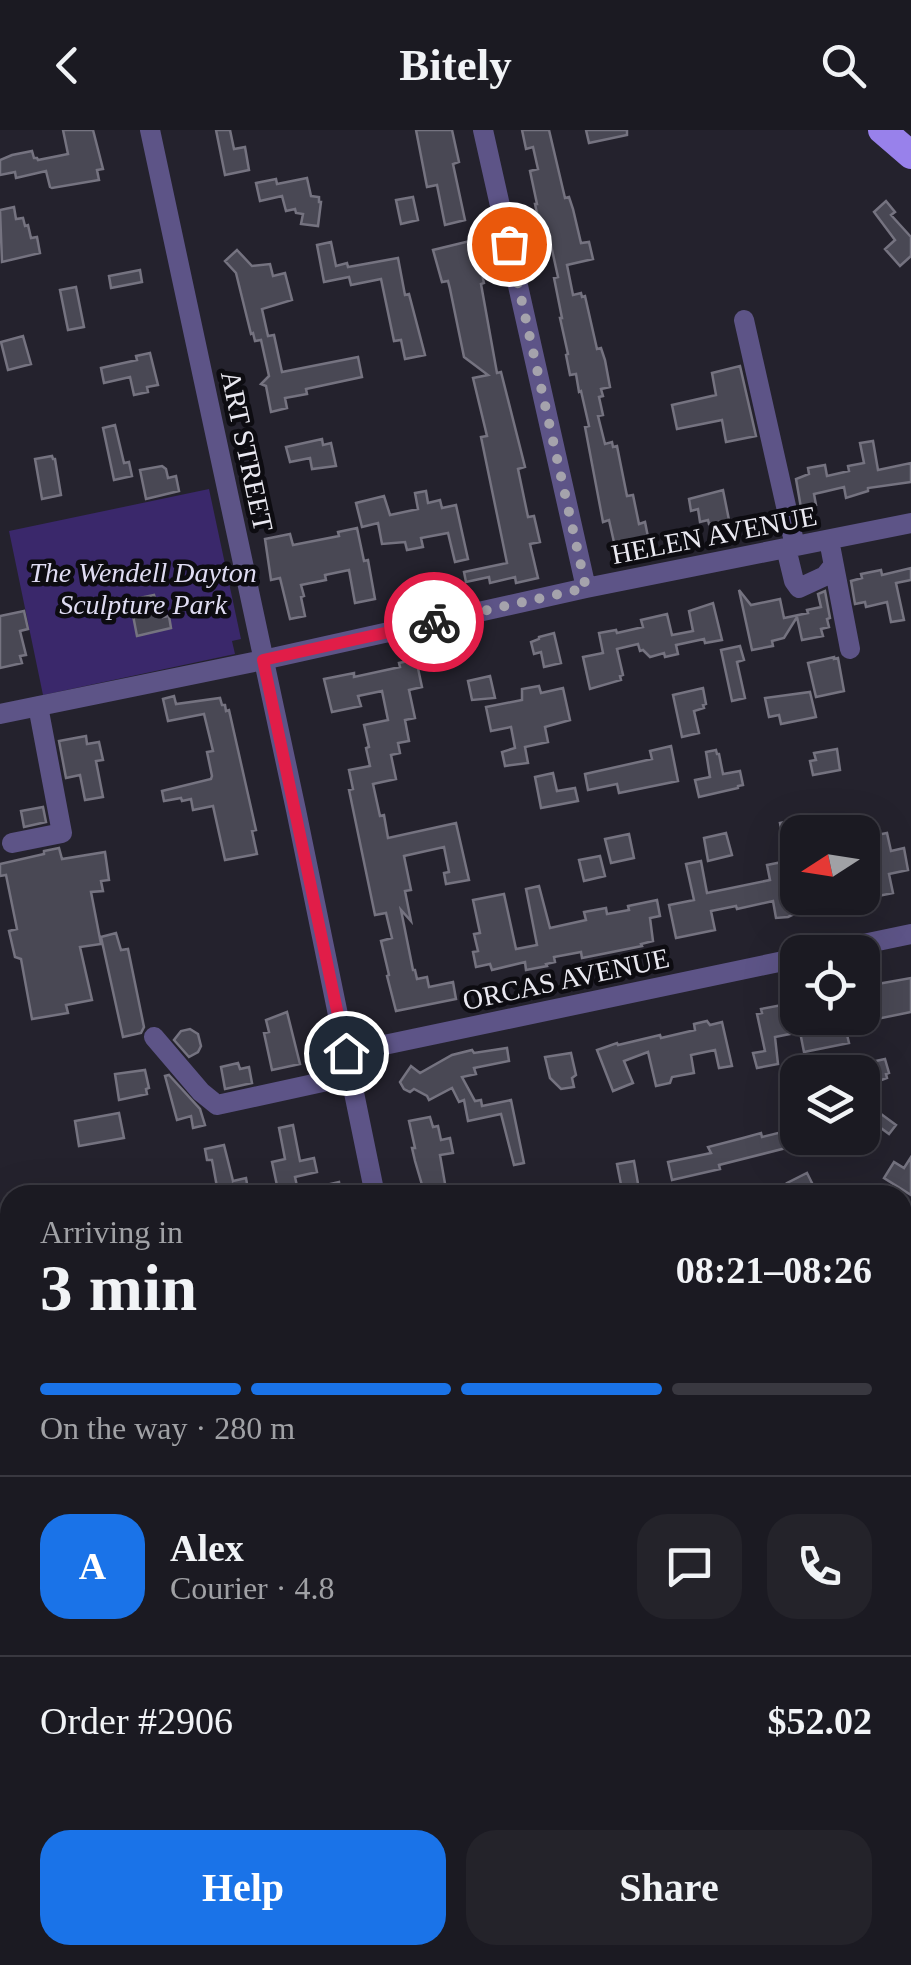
<!DOCTYPE html>
<meta charset="utf-8">
<style>
body{margin:0;font-family:"Times New Roman",serif;background:#24232a;color:#f1f3f6;height:100vh;display:flex;flex-direction:column;font-size:38px;white-space:nowrap}
*{box-sizing:border-box;margin:0}
p{font-size:32px;color:#a0a1a5}
.icon{flex:none;width:55px;height:55px;fill:none;stroke:currentColor;stroke-width:2;stroke-linecap:round;stroke-linejoin:round}
.map{position:relative;flex:1;overflow:hidden}
.panel{position:absolute;left:0px;top:1055px;width:912px;height:780px;display:flex;flex-direction:column;background:#1b1a22;border-radius:30px 30px 0 0;box-shadow:0 10px 40px #0002,0 0 0 2px #393840}
.panel>*{flex:none}
.needle{width:65px;rotate:258deg}
.tools{position:absolute;left:780px;top:685px;display:grid;gap:20px}
.tools a{display:grid;place-items:center;width:100px;height:100px;border-radius:20px;background:#1b1a22;box-shadow:0 10px 40px #0002,0 0 0 2px #393840;font-size:50px}
.pin{position:absolute;display:grid;place-items:center;width:85px;height:85px;color:#fff;margin:-42px;border:5px solid #fff;border-radius:50%;box-shadow:0 2px 10px #0007}
.courier{position:absolute;display:grid;place-items:center;width:100px;height:100px;margin:-50px;border:8px solid #e11d48;border-radius:50%;background:#fff;color:#222;box-shadow:0 2px 12px #0007}
.summary em{font-style:normal;font-weight:600}
.summary div{display:flex;flex-direction:column-reverse}
.summary{display:flex;align-items:center;justify-content:space-between;height:170px;padding:0 40px}
h1{font-size:65px;font-weight:600;line-height:75px}
.bar{display:grid;grid-template-columns:repeat(4,1fr);gap:15px 10px;align-content:center;height:120px;padding:0 40px}
.bar i{height:12px;border-radius:8px;background:#393840}
.bar .current{background:#1a73e8}
.bar p{grid-column:span 4}
.line{display:flex;align-items:center;gap:25px;padding:0 40px;border-top:2px solid #393840}
.line div{flex:1}
.round{display:grid;place-items:center;flex:none;width:105px;height:105px;border-radius:30px;background:#24232a}
.primary-button{display:flex;gap:20px;margin-top:auto;padding:20px 40px}
.primary-button a{flex:1;height:115px;border-radius:30px;background:#1a73e8;color:#fff;font-size:40px;font-weight:600;line-height:115px;text-align:center}
.primary-button a+a{background:#24232a;color:#f1f3f6}
header{display:flex;justify-content:space-between;align-items:center;height:130px;padding:0 40px;background:#1b1a22;font-size:45px;font-weight:600}
.map>svg:first-child{display:block}
.green{fill:#3a286b}
.building{fill:#494854;stroke:#757380;stroke-width:2.5}
.lines{fill:none;stroke-linecap:round;stroke-linejoin:round}
.minor{stroke:#5d5487;stroke-width:20}
.major{stroke:#9881eb;stroke-width:28}
.done{stroke:#a5a3ac;stroke-width:10;stroke-dasharray:0 18}
.route{stroke:#e11d48;stroke-width:12}
.labels{text-anchor:middle;dominant-baseline:central;stroke-width:9;stroke-linejoin:round;paint-order:stroke}
.street-label{font-size:28px;fill:#eae9f1;stroke:#0d0c11}
.park-label{font-size:28px;font-style:italic;fill:#dfdcf2;stroke:#0d0c11}
</style>
<header><svg class="icon" aria-label="back" viewBox="0 0 24 24"><path d="M15 5l-7 7 7 7"/></svg>Bitely<svg class="icon" aria-label="search" viewBox="0 0 24 24"><circle cx="10" cy="10" r="6"/><path d="M15 15l6 6"/></svg></header>
<div class="map">
<svg width="911" height="1835" viewBox="0 0 911 1835">
<rect width="100%" height="100%" fill="#24222d"/>
<path class="green" d="M209 359 241 509 232 511 235 524 43 565 9 401Z"/>
<path class="building" d="M63 0H93L103 39 97 40 99 50 52 58 50 57 46 41 16 48 15 42 0 45V30L12 25 32 21 34 28H37L38 30 68 24Z
M216 0H230L234 19 245 17 249 40 225 45Z
M416 0H452L459 32 453 34 465 90 445 95 437 55 427 57Z
M522 0H549L565 68 569 67 573 79 581 113 589 112 593 129 567 135 573 165 581 163 582 167 585 166 597 219 601 218 605 230 610 257 601 259 603 266 599 267 603 285 598 286 605 314 612 312 613 317 617 316 627 366 633 365 639 394 645 392 648 407 636 409 639 425 618 430 609 390 603 392 585 297 589 296 581 261 579 262 576 244 570 245 566 225 568 224 560 188H562L554 148 558 147 547 97 540 98 535 74H537L530 41 538 39 533 17 526 19Z
M586 0H627V5L589 13Z
M307 48 311 66 319 67V72H321L318 96 301 94 303 84 296 83 295 79 286 81 282 66 260 71 256 53 276 49 277 54Z
M413 67 418 90 401 94 396 70Z
M886 71 895 82 891 85 911 107V126L900 136 885 119 895 110 874 82Z
M14 77 16 89 23 88 25 96 28 95 31 108 37 107 40 123 2 132 0 80Z
M474 110 484 153 481 154 497 243 501 242 525 337 518 339 528 387 534 386 540 412 530 414 538 448 516 453 515 447 490 453 489 447 466 452 464 442 507 433 481 307 487 306 473 248 488 245 464 227 450 159 448 151 442 152 433 120Z
M331 112 336 136 347 133 348 137 398 128 405 165 409 164 425 225 405 229 401 210 394 211 381 149 351 155 349 147 324 152 317 115Z
M237 120 252 136 270 134 273 146 285 143 292 170 262 179 268 206 274 205 282 242 358 227 362 247 306 259 307 264 285 268 287 278 271 282 266 256 261 254 269 246 261 210 255 211 253 203 251 204 236 143 225 131Z
M140 140 142 152 111 158 109 146Z
M76 157 84 197 68 200 60 160Z
M23 206 31 234 8 240 1 212Z
M150 223 158 255 147 257 148 262 134 265 130 247 104 253 101 238 137 230 136 226Z
M740 236 756 306 726 312 722 290 677 299 672 275 716 265 712 243Z
M115 295 124 333 129 332 132 346 114 350 103 298Z
M322 309 323 315 331 313 336 336 312 339 310 328 290 332 286 317Z
M873 311 878 340 911 333V352L868 358V361L846 368 844 357 823 362 814 364 816 375 801 378 796 349 809 344 808 338 825 335 827 346 849 341 848 336 864 333 860 313Z
M52 326 53 329H55L61 365 42 369 35 329Z
M162 336 166 339 168 348 176 346 179 361 146 369 140 340Z
M723 360 729 390 709 394 708 390 700 392 698 379 691 381 689 369Z
M426 361 428 373 440 370 442 378 456 375 468 429 455 432 448 403 421 408 423 417 407 420 405 412 382 414 378 393 362 397 356 373 384 366 390 385 418 379 415 363Z
M357 398 364 431 368 430 375 469 355 473 349 440 325 445 326 450 301 455 304 466 301 467 305 486 290 489 280 448 271 450 265 409 290 404 293 415 339 406 338 402Z
M911 438V450L896 453 904 490 891 492 887 472 866 477 865 472 855 474 851 451 862 448 861 444 881 440 882 445Z
M739 460 751 475 780 469 784 488 808 483 807 480 821 477 818 464 825 461 830 488 827 489 829 497 821 499 823 506 802 510 797 487 784 508 772 511 773 516 752 520Z
M154 465 158 477 160 476 163 487 169 486 171 498 137 506 130 470Z
M713 473 722 510 705 513 704 509 676 515 678 524 665 527 664 523 650 527 643 520 640 521 638 514 617 519 623 545 620 546 621 550 590 559 583 527 603 523 599 503 616 500 617 503 643 497 641 490 667 484 672 505 693 501 689 481Z
M24 481 28 499 20 501 26 525 20 526 22 533 0 538V486Z
M554 503 561 533 544 537 541 522 534 524 531 512 539 509V507Z
M740 516 744 530 737 532 745 568 732 571 721 520Z
M834 527V529L838 528 844 561 816 567 808 533Z
M416 529 422 557 409 560 415 588 405 590 409 611 398 613 400 623 391 625 396 649 373 654 380 686 384 685 388 708 456 693 469 750 446 754 444 743 449 742 444 717 404 726 411 760 405 761 411 791 401 780 413 840H415L417 849 427 847 429 857 453 852 456 869 396 881 387 846 389 845 381 811 392 808 386 783 375 785 349 660 353 659 349 640 370 636 366 618 369 617 364 595 388 590 382 561 358 566 361 576 332 582 324 549 354 543V547L400 537 399 533Z
M490 546 495 568 472 570 468 551Z
M539 556 541 563 563 558 570 590 545 597 548 612 525 617 528 633 505 636 502 622 515 618 511 597 491 601 486 577 522 570V559Z
M703 558 706 574 703 575 704 578 694 581 699 603 682 607 673 565Z
M810 562 816 587 781 594 779 585 769 587 765 568Z
M174 566 176 574 220 568 222 575H225L226 581 229 580 256 700 252 701 257 724 225 730 213 676 193 680 191 669 182 671 181 668 164 671 162 661 211 649 212 646 207 622 213 621 204 584 168 591 163 569Z
M86 606 87 614 99 612 103 630 96 631 103 667 85 670 80 645 66 648 59 611Z
M671 616 678 651 619 663 617 654 588 660 585 644 652 629 650 621Z
M837 619 840 640 813 645 810 631 816 630 814 623Z
M716 620 717 624H719L723 644 740 641 743 655 738 656V658L699 667 695 650 710 647 706 622Z
M553 643 557 661 575 658 578 671 541 678 535 647Z
M43 677 46 692 24 697 21 681Z
M801 689 804 702H798V711L784 714 780 693Z
M726 703 732 725 708 731 704 708Z
M887 703 891 721 904 718 908 740 889 744 893 763 878 766 866 707Z
M629 704 634 728 611 733 605 709Z
M59 718 62 729 105 722 109 750 101 751 103 761 91 762 101 814 80 817 92 870 66 875 68 883 32 889 21 829 15 827 9 801 17 799 6 745 0 746V734L44 724V721Z
M600 726 605 746 584 751 579 730Z
M701 731 707 763 770 750 767 735 782 732 785 748 798 745V768H828L829 772 802 778 803 780 788 787 776 788 773 771 737 779 736 776 711 781 715 800 676 808 669 775 694 770 686 734Z
M539 756 550 798 586 790 584 782 606 778 607 784 629 780 628 776 657 770 660 786 650 788 653 811 641 814 642 816 582 828 581 822 554 827 555 832 546 834 547 836 526 840 525 832 492 840 490 834 476 837 473 822 478 821 474 804 480 803 473 770 504 764 516 819 537 815 526 759Z
M116 803 121 820 128 819 144 897 141 903 123 907 101 807Z
M911 848V882L862 892V861L872 855Z
M798 872V888H843L849 913 804 922 800 902 775 907 778 934 757 938 753 923 765 921 757 884 762 883 761 879Z
M287 882 300 934 272 940 264 903 269 902 266 890Z
M707 891 710 895 722 892 732 936 719 938 715 920 691 925 694 943 672 947 670 953 656 956 648 922 624 931 633 953 613 961 597 920 617 913 618 915 660 905 661 908 695 900 694 894Z
M190 899 198 904 201 916 198 922 189 927 174 910 181 901Z
M507 918 509 931 474 938 476 944 462 947 475 971 481 970 482 976 511 970 524 1033 514 1035 501 984 468 991 464 970 459 972 452 958 429 970 427 966 414 959 410 962 404 959 400 952 411 936 420 943 452 925 472 920 474 923Z
M571 923 576 945 572 948 574 957 561 959 550 948 545 927Z
M885 929 889 943 886 944 887 948 868 955 862 934Z
M238 933 240 939 249 937 252 953 225 959 221 937Z
M145 940 149 958 146 959 147 964 119 970 115 944Z
M169 945 200 979 205 995 193 998 191 986 177 990 165 946Z
M862 970 896 995 889 1004 862 984Z
M119 983 124 1008 79 1016 75 991Z
M430 987 433 997 438 996 441 1010 450 1008 453 1023 440 1025 447 1065H425L415 1031 412 1018H415L409 991Z
M293 995 300 1031 314 1028 317 1042 295 1047 299 1065H279L272 1032 285 1029 279 998Z
M798 998V1015L719 1035 720 1039 672 1050 668 1032 711 1023 708 1017 743 1008 761 1003 762 1007Z
M224 1015 233 1051 246 1048 249 1065H233L232 1054 217 1057 212 1030H207L205 1019Z
M911 1027V1065L884 1048 894 1032 904 1038Z
M634 1031 640 1065H623L617 1034Z
M807 1043 818 1065H793L787 1053Z
M339 1052 341 1065H304V1060Z"/>
<g class="lines">
<path class="minor" d="M150 0 296 680 375 1065
M483 0 586 458
M744 190 795 416
M829 410 850 519
M786 418 794 451 799 458 825 446 833 436
M0 584 263 530 586 458 911 393
M12 713 62 703 38 576
M825 822 911 804
M154 907 201 962 217 975 350 946
M346 923 798 828
M902 1167 911 1159
M902 1248 911 1255
M0 1358 10 1356
M0 1376 10 1421
M0 1498 10 1494
M0 1661 10 1647
M0 1719 10 1727
M143 1825 156 1835
M526 1825 539 1835
M869 1835 876 1825"/>
<path class="major" d="M882 0 911 25"/>
</g>
<g class="lines">
<path class="done" d="M434 492 586 458 509 114"/>
<path class="route" d="M346 923 263 530 434 492"/>
</g>
<g class="labels">
<g class="street-label">
<text transform="translate(247 321) rotate(78)">ART STREET</text>
<text transform="translate(714 405) rotate(-11)">HELEN AVENUE</text>
<text transform="translate(566 849) rotate(-12)">ORCAS AVENUE</text>
</g>
<g class="park-label">
<text x="143" y="442">The Wendell Dayton<tspan x="143" dy="32">Sculpture Park</tspan></text>
</g>
</g>
</svg>
<div class="tools">
<a><svg class="needle" viewBox="-14 -14 28 28"><path d="M0-13l5 13h-10z" fill="#e53935"/><path d="M0 13l5-13h-10z" fill="#a0a1a5"/></svg></a>
<a><svg class="icon" aria-label="locate" viewBox="0 0 24 24"><circle cx="12" cy="12" r="6"/><path d="M12 2v4M12 18v4M2 12h4M18 12h4"/></svg></a>
<a><svg class="icon" aria-label="layers" viewBox="0 0 24 24"><path d="M12 4l9 5-9 5-9-5zM3 14l9 5 9-5"/></svg></a>
</div>
<div class="pin" style="left:509px;top:114px;background:#ea580c"><svg class="icon" aria-label="bag" viewBox="0 0 24 24"><path d="M5 8h14l-1 12H6zM9 8a3 3 0 0 1 6 0"/></svg></div>
<div class="pin" style="left:346px;top:923px;background:#1f2937"><svg class="icon" aria-label="home" viewBox="0 0 24 24"><path d="M3 11l9-7 9 7M6 9v11h12V9"/></svg></div>
<div class="courier" style="left:434px;top:492px"><svg class="icon" aria-label="bike" viewBox="0 0 24 24"><circle cx="6" cy="16" r="4"/><circle cx="18" cy="16" r="4"/><path d="M6 16l4-8h5l3 8M10 8l3 8H6M13 5h3"/></svg></div>
<section class="panel">
<div class="summary"><div><h1>3 min</h1><p>Arriving in</p></div><em>08:21–08:26</em></div>
<div class="bar"><i class="current"></i><i class="current"></i><i class="current"></i><i></i><p>On the way · 280 m</p></div>
<div class="line" style="height:180px"><b class="round" style="background:#1a73e8;color:#fff">A</b><div><b>Alex</b><p>Courier · 4.8</p></div><a class="round"><svg class="icon" aria-label="chat" viewBox="0 0 24 24"><path d="M4 5h16v11H9l-5 4z"/></svg></a><a class="round"><svg class="icon" aria-label="phone" viewBox="0 0 24 24"><path d="M5 4h4l2 5-3 2q2 4 5 5l2-3 5 2v4C11 20 4 13 5 4z"/></svg></a></div>
<div class="line" style="height:130px"><div>Order #2906</div><b>$52.02</b></div>
<div class="primary-button"><a>Help</a><a>Share</a></div>
</section>
</div>
